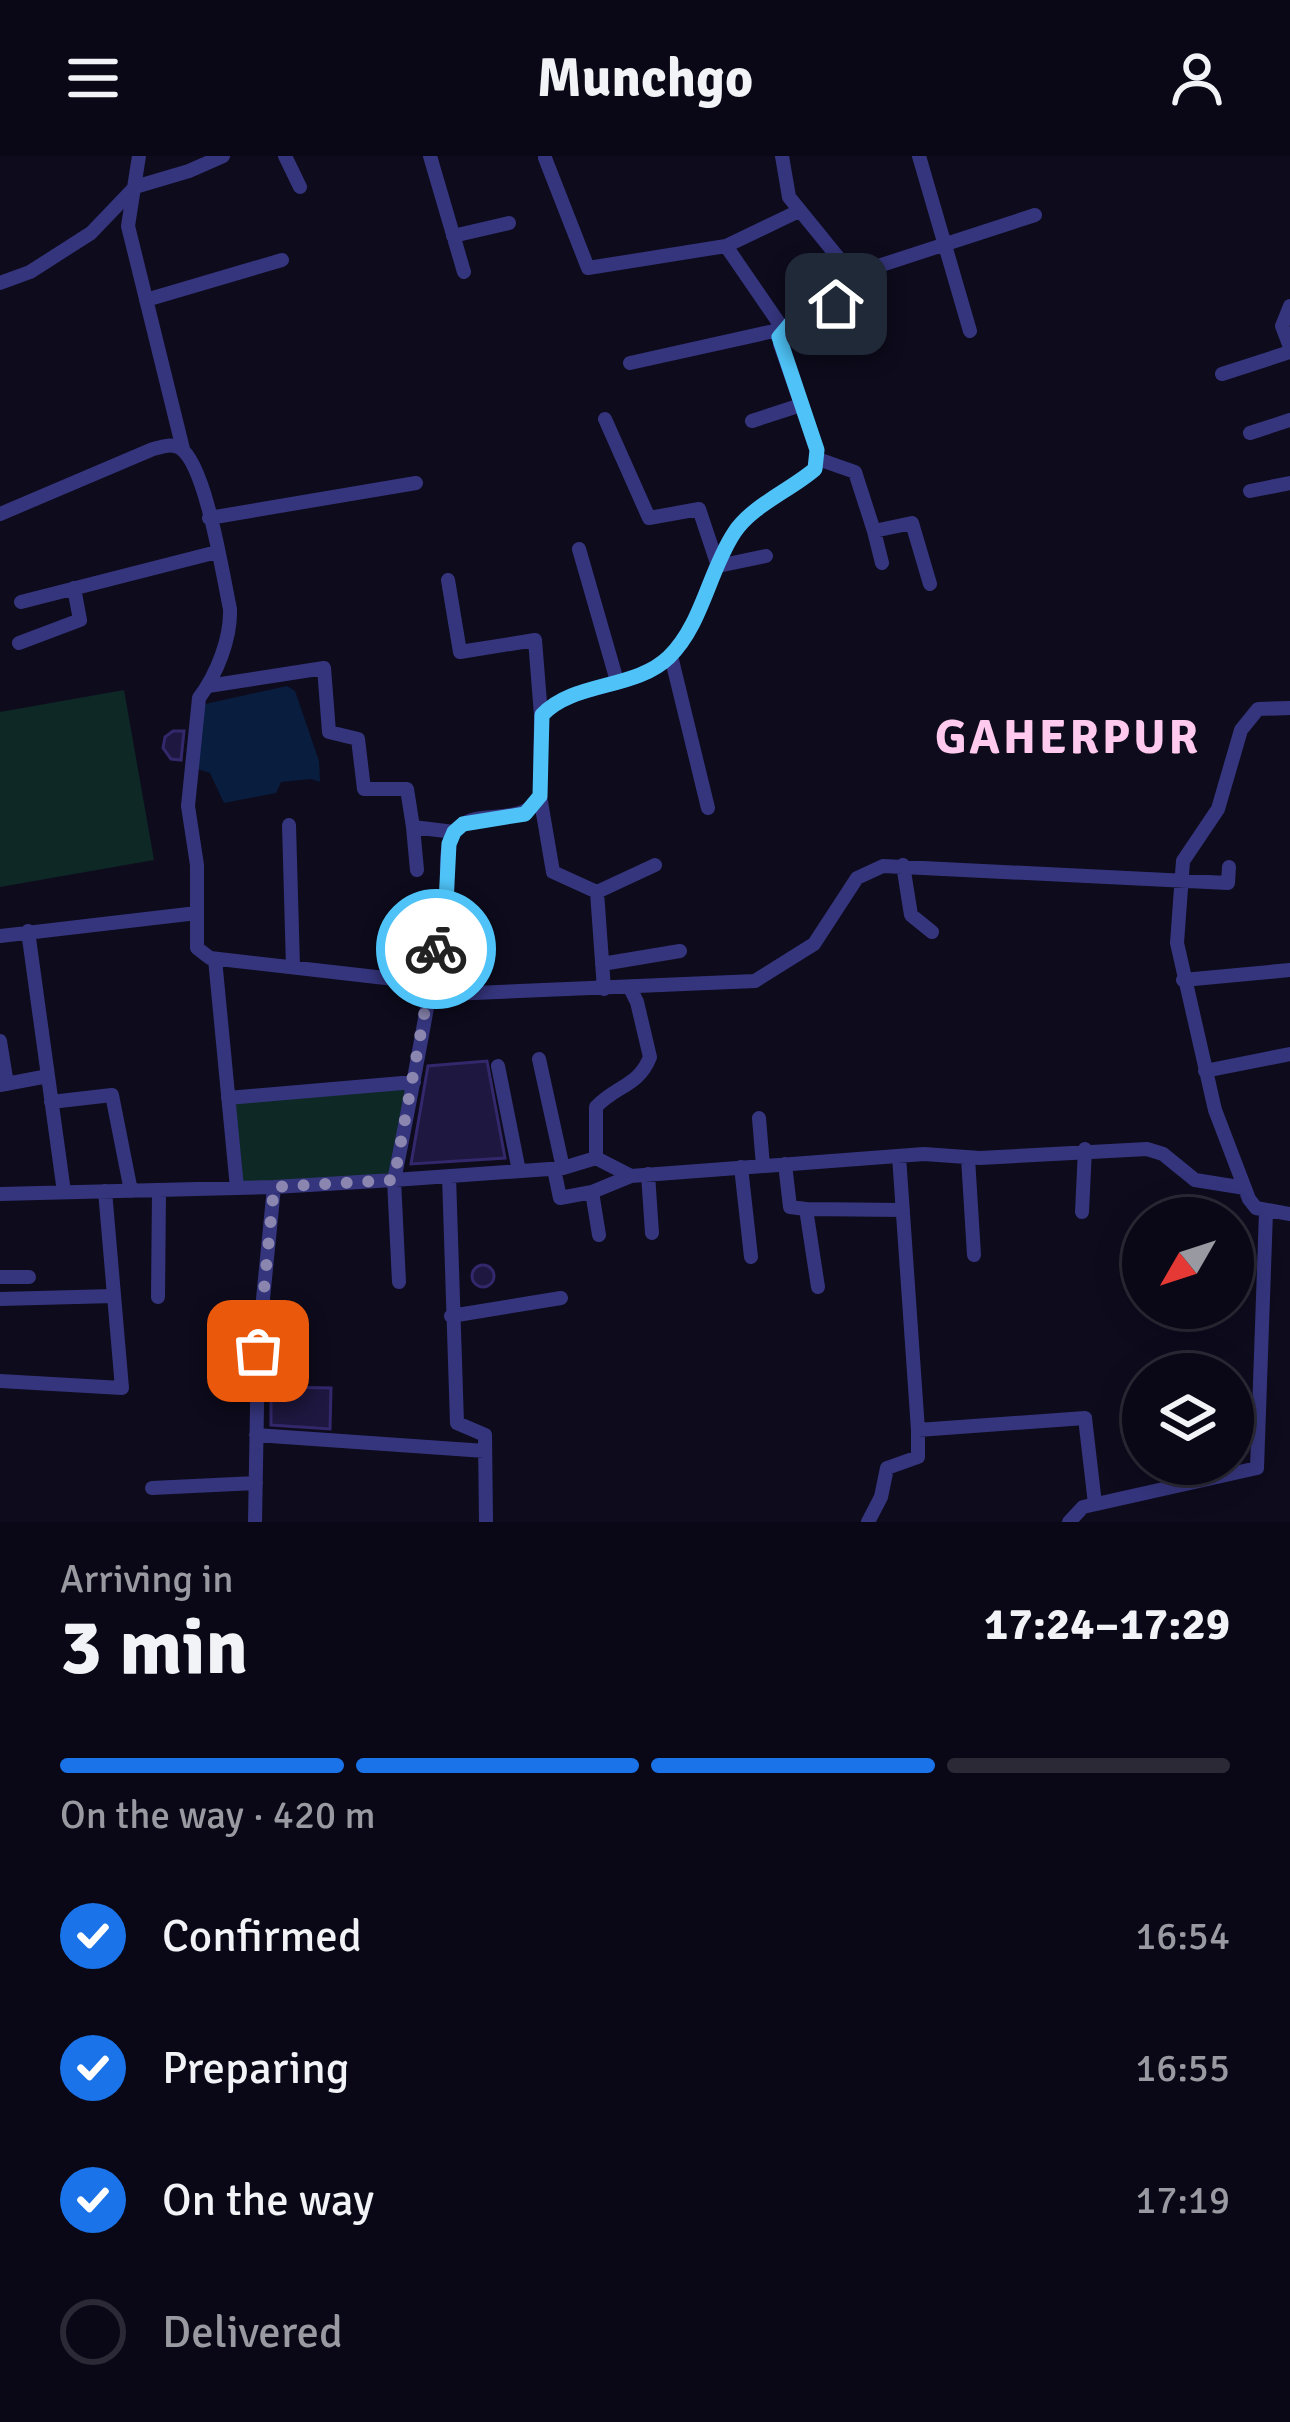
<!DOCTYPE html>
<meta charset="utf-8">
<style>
body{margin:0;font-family:Signika,sans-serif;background:#181623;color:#f1f3f6;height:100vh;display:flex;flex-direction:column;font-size:45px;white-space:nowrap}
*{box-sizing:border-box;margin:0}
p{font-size:39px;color:#999aa1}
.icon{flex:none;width:66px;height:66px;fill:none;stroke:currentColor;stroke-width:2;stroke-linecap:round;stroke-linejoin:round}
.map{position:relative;height:1366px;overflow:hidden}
.panel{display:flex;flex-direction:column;background:#0a0816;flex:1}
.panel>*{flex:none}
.needle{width:78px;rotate:231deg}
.fabs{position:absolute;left:1122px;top:1041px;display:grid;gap:24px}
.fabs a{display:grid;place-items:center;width:132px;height:132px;border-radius:50%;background:#0a0816;box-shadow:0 6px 30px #0003,0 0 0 3px #2a2935;font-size:60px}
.pin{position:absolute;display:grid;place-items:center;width:102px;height:102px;color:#fff;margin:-51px;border-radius:24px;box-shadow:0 6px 18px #0006}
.courier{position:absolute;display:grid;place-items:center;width:120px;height:120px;margin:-60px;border:9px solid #4fc3f7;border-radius:50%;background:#fff;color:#222;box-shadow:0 3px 15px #0007}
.summary em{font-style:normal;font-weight:700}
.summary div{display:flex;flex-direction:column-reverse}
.summary{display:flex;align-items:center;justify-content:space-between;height:204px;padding:0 60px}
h1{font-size:78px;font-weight:700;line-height:90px}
.bar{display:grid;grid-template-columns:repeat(4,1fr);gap:18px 12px;align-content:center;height:144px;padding:0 60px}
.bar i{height:15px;border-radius:9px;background:#2a2935}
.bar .active{background:#1a73e8}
.bar p{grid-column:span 4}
ol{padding:0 60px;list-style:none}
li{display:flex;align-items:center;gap:36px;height:132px}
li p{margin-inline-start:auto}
li .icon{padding:12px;border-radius:50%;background:#1a73e8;color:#fff;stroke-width:4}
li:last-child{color:#999aa1}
li i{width:66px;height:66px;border:6px solid #2a2935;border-radius:50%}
header{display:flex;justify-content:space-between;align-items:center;height:156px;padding:0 60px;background:#0a0816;font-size:54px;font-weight:700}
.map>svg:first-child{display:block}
.green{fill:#0e2826}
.water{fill:#091e3e}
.building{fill:#1e173f;stroke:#33286c;stroke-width:3}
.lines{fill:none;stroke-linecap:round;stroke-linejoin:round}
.street{stroke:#35357e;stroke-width:14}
.done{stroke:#8a86b0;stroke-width:12;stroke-dasharray:0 21.6}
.route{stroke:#4fc3f7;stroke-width:15}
.labels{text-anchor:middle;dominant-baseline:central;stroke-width:9;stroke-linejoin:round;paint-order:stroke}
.district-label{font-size:48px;font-weight:bold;letter-spacing:3px;fill:#ffcaed;stroke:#0e0b1d}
</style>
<header><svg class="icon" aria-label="menu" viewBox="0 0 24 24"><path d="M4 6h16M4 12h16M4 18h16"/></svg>Munchgo<svg class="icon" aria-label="person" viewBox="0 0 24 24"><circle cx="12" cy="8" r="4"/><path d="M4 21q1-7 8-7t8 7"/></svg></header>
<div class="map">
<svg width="1290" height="1366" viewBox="0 0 1290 1366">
<rect width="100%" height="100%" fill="#0e0b1d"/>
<path class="green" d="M124 534 154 704 0 731V556Z
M414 927 394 1024 237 1032 228 943Z"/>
<path class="water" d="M287 530 295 535 319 605 320 626 311 623 281 626 276 637 224 647 210 617 195 612 201 549Z"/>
<path class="building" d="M173 575H184L181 604 171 603 163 592 165 581Z
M487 905 505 1002 411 1008 428 910Z
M472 1120a11 11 0 1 1 22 0a11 11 0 1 1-22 0Z
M271 1231 331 1232 330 1273 271 1269Z"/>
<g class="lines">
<path class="street" d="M139 0 128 70 183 293
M285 0 300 31
M430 0 464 116
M782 0 789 41 854 121
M919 0 970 175
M545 2 588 112 726 90 799 55
M453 80 509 67
M0 127 30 116 91 77 135 31 189 15 223 0
M848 129 873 156
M146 144 282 104
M1290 150 1282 170 1290 191
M630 207 783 173 726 90
M1222 218 1290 196
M605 263 649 362 699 353 718 410 766 400
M752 265 801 249
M1250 277 1290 264
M818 303 855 316 874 375 912 367 930 428
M1250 335 1290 327
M0 358 153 293C163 291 171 287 180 292 206 308 223 421 230 453 231 482 217 518 199 542L188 650 197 709V792L210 802 429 827
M209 362 416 327
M874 375 882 407
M579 393 617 525
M448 424 460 496 535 484 541 559
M21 446 217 396
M19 487 80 464 74 432
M671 500 708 652
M208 530 324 512 329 576 358 583 364 633H407L413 671 454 676
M1290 552 1258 553 1241 574 1218 653 1183 705 1177 787 1215 954 1249 1043 1256 1052 1290 1058
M540 640 553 716 597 736 604 833
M289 669 293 811
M413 671 417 714
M903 709 911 759 932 776
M597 736 655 709
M28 775 64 1036
M0 780 197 757
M215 803 237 1032
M602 808 680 795
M1183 824 1290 814
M426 839 755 825 814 788 857 722 883 710 1228 727 1229 711
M0 885 7 928
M539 903 563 1012
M498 910 519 1015
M1205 915 1290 898
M0 929 48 920
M228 942 414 926
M51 946 112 939 131 1035
M759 962 763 1010
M899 1000 918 1274
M596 1002V951C615 930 639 930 650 901L637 846 630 832
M968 1002 974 1099
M785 1008 790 1051 806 1053 818 1131
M741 1011 751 1101
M554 1013 560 1042 592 1036 631 1020
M648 1018 652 1077
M449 1020 457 1267 485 1279 486 1366
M592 1036 599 1079
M0 1038 274 1031 394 1024C413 934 428 842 446 751 450 730 442 697 453 678 472 647 522 675 540 640L541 559C574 526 635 534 669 501 702 469 708 415 734 377 751 350 791 334 815 313L817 294 780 188 783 173 830 153 854 121 866 114 1035 59
M806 1053 903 1054
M1082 1056 1085 993
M0 1121H29
M399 1126 394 1024 563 1012 596 1002 631 1020 924 998 980 1002 1147 993 1163 998 1195 1024 1245 1032
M158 1141 159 1034
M0 1143 114 1140
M451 1160 561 1142
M0 1225 122 1232 105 1035
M256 1279 485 1295
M152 1332 256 1327
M255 1366 258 1194 274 1031
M868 1366 881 1341 887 1312 918 1301V1274L1085 1262 1095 1348
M1069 1366 1083 1351 1257 1312 1266 1056"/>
</g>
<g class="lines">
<path class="done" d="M258 1195 274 1031 394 1024 436 793"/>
<path class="route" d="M436 793 446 747 449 688 454 676 463 668 525 658 540 640 542 559C574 525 635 534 669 501 702 469 709 415 734 377 751 350 791 334 815 313L817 294 779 181 790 168 836 148"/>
</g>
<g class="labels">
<g class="district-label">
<text x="1068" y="581">GAHERPUR</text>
</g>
</g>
</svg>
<div class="fabs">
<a><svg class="needle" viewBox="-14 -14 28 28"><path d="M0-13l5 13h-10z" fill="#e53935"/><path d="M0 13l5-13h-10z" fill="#999aa1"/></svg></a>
<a><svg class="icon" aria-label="layers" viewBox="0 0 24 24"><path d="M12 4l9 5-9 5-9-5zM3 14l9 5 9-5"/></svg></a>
</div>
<div class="pin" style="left:258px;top:1195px;background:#ea580c"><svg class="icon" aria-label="bag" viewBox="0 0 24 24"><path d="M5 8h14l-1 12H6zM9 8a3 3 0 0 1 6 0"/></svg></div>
<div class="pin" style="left:836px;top:148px;background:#1f2937"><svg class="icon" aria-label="home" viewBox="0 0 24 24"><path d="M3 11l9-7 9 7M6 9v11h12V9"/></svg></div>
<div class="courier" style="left:436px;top:793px"><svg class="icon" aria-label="bike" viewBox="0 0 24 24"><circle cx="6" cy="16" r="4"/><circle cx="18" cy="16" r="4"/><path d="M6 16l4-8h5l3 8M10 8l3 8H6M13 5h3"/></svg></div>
</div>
<section class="panel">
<div class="summary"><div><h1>3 min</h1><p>Arriving in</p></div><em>17:24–17:29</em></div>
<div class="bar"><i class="active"></i><i class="active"></i><i class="active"></i><i></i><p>On the way · 420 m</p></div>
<ol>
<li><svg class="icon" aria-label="check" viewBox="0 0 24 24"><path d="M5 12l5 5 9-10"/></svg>Confirmed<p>16:54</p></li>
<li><svg class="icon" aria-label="check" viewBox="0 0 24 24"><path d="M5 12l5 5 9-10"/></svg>Preparing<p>16:55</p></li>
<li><svg class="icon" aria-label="check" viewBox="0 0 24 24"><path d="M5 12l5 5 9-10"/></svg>On the way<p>17:19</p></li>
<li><i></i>Delivered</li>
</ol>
</section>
